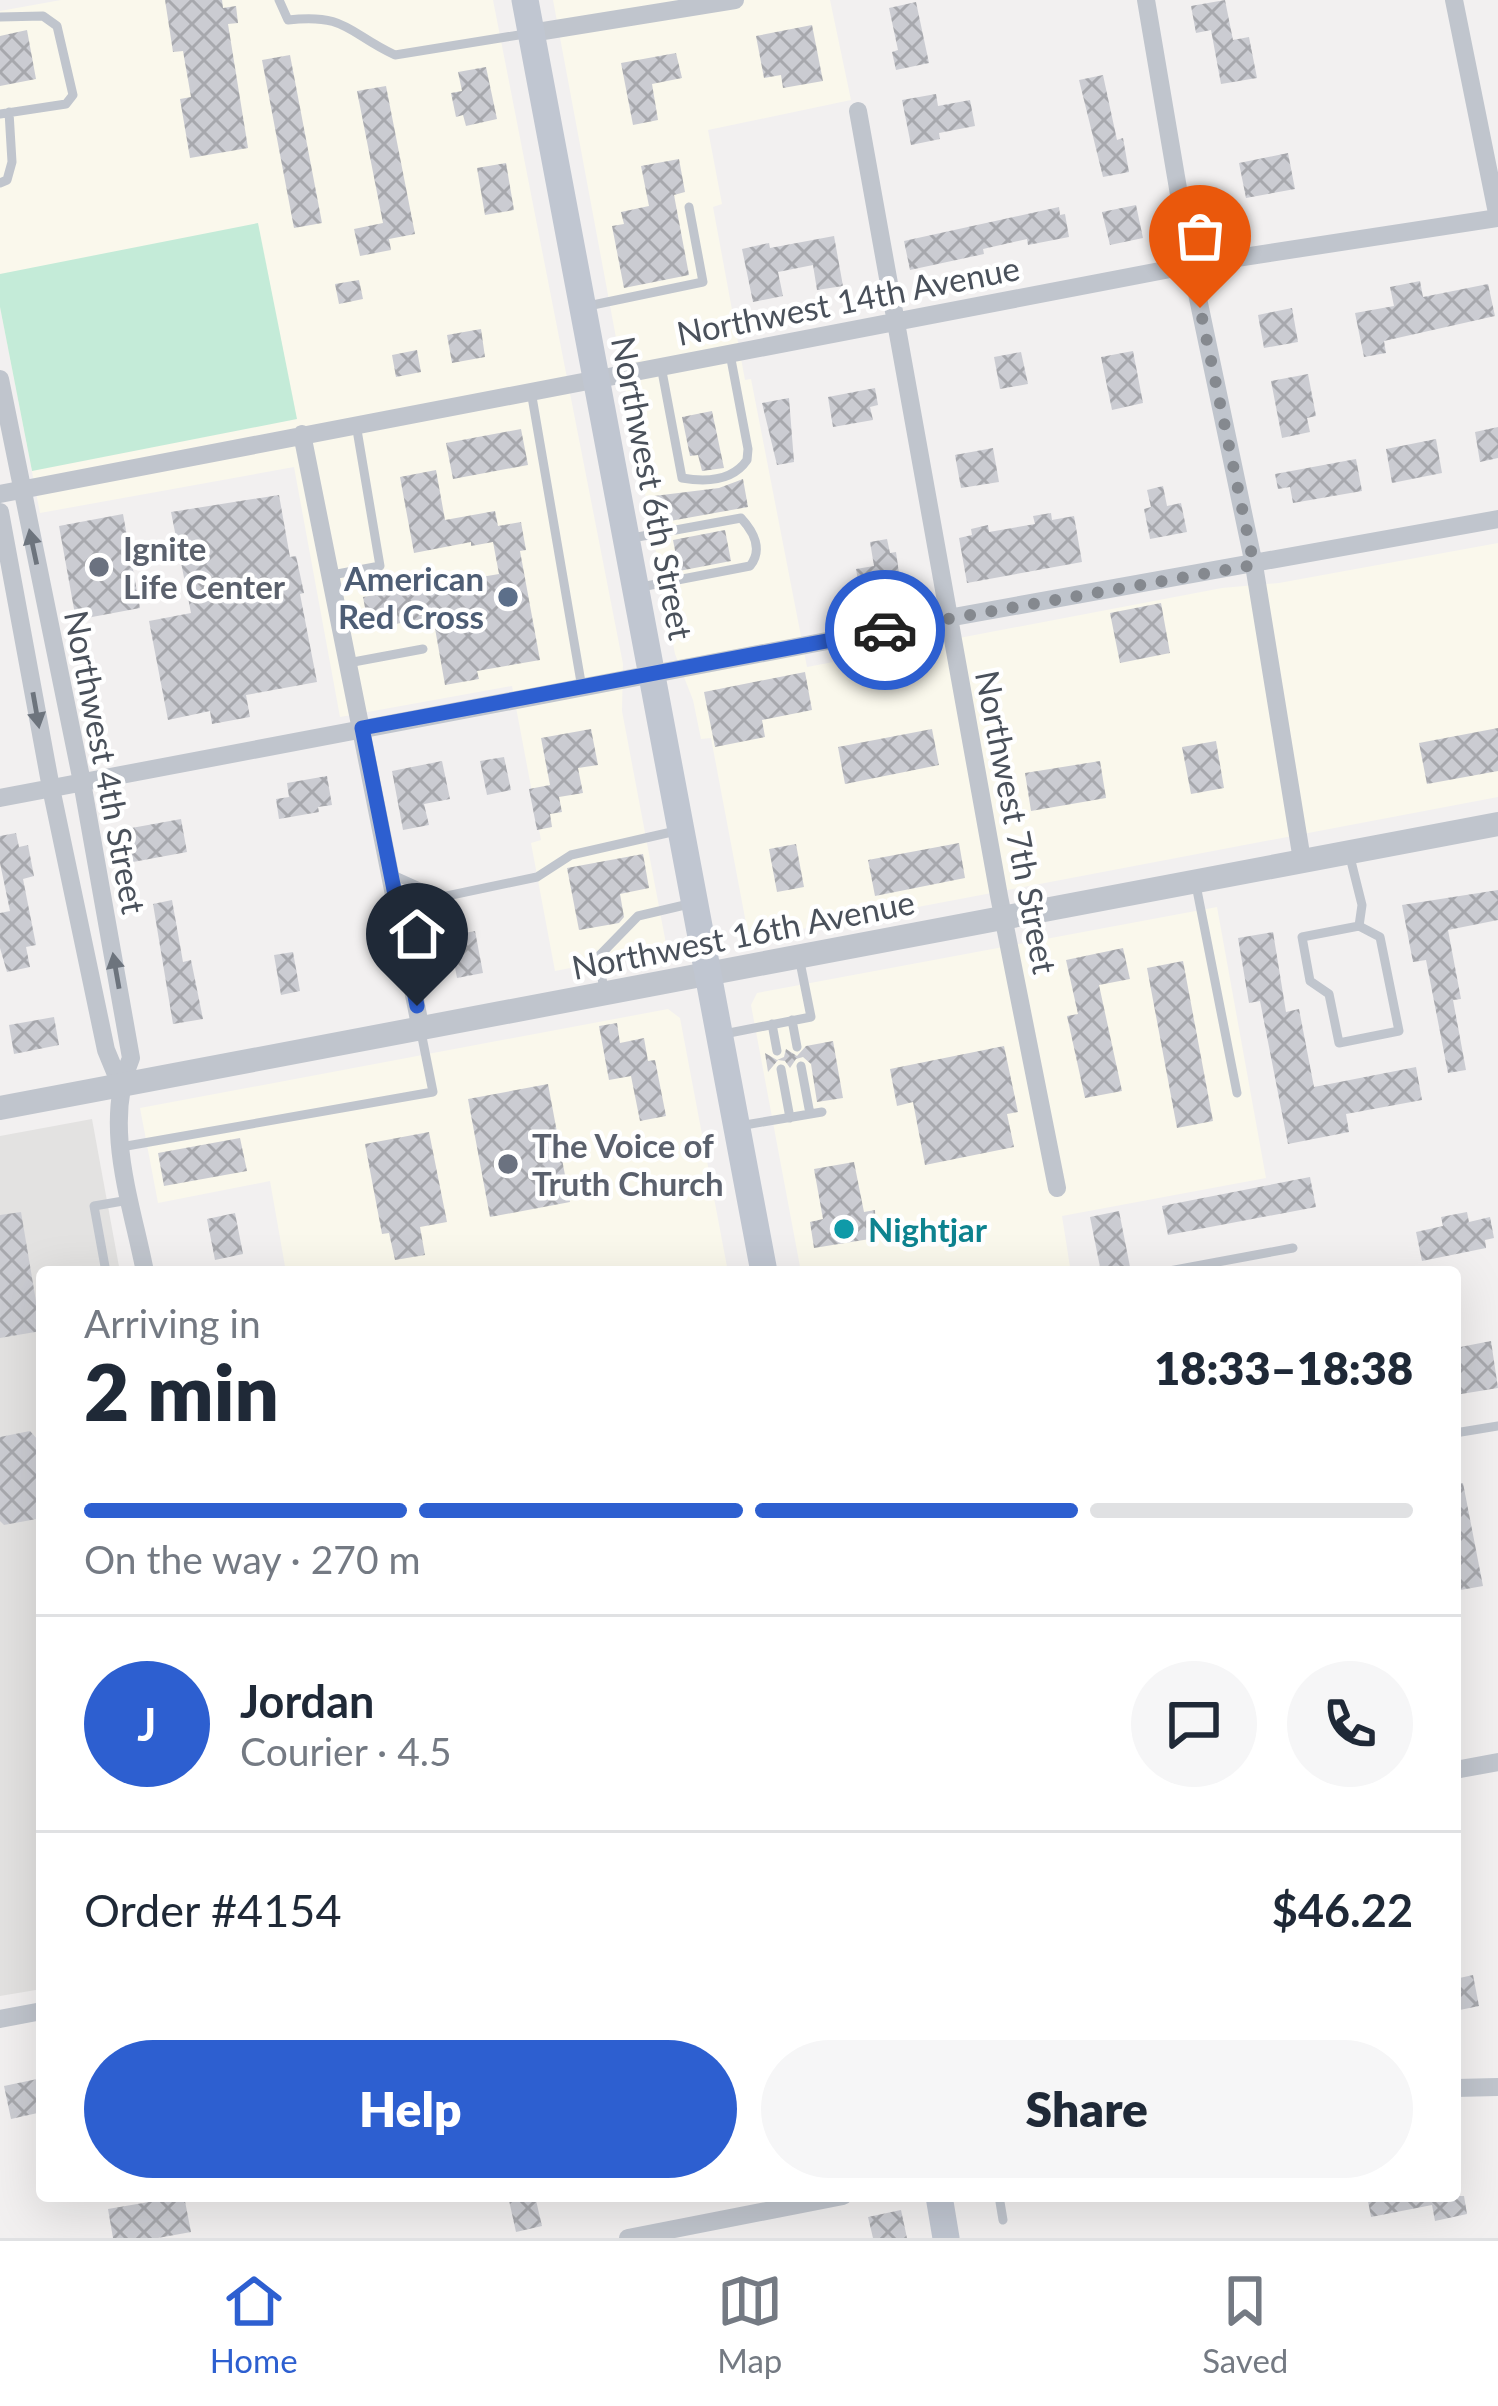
<!DOCTYPE html>
<meta charset="utf-8">
<style>
body{margin:0;font-family:Lato,sans-serif;background:#f6f6f7;color:#1f2937;height:100vh;display:flex;flex-direction:column;font-size:45px;white-space:nowrap}
*{box-sizing:border-box;margin:0}
p{font-size:39px;color:#747a83}
.icon{flex:none;width:66px;height:66px;fill:none;stroke:currentColor;stroke-width:2;stroke-linecap:round;stroke-linejoin:round}
.map{position:relative;flex:1;overflow:hidden}
.drawer{position:absolute;left:36px;top:1266px;width:1425px;height:936px;display:flex;flex-direction:column;background:#fff;border-radius:12px;box-shadow:0 12px 48px #0002}
.drawer>*{flex:none}
.pin{position:absolute;display:grid;place-items:center;width:102px;height:102px;color:#fff;margin:-123px -51px;border-radius:50% 50% 50% 0;rotate:-45deg;box-shadow:0 0 12px #0007}
.pin .icon{rotate:45deg}
.courier{position:absolute;display:grid;place-items:center;width:120px;height:120px;margin:-60px;border:9px solid #2d5fd0;border-radius:50%;background:#fff;color:#222;box-shadow:0 3px 15px #0007}
.head em{font-style:normal;font-weight:800}
.head div{display:flex;flex-direction:column-reverse}
.head{display:flex;align-items:center;justify-content:space-between;height:204px;padding:0 48px}
h1{font-size:78px;font-weight:800;line-height:90px}
.bar{display:grid;grid-template-columns:repeat(4,1fr);gap:18px 12px;align-content:center;height:144px;padding:0 48px}
.bar i{height:15px;border-radius:9px;background:#e0e1e3}
.bar .active{background:#2d5fd0}
.bar p{grid-column:span 4}
.line{display:flex;align-items:center;gap:30px;padding:0 48px;border-top:3px solid #e0e1e3}
.line div{flex:1}
.round{display:grid;place-items:center;flex:none;width:126px;height:126px;border-radius:63px;background:#f6f6f7}
.action{display:flex;gap:24px;margin-top:auto;padding:24px 48px}
.action a{flex:1;height:138px;border-radius:72px;background:#2d5fd0;color:#fff;font-size:48px;font-weight:800;line-height:138px;text-align:center}
.action a+a{background:#f6f6f7;color:#1f2937}
.dock{display:flex;justify-content:space-around;align-items:center;height:168px;border-top:3px solid #e0e1e3;background:#fff;font-size:33px;color:#747a83}
.dock a{display:grid;justify-items:center;gap:6px}
.dock .active{color:#2d5fd0}
.map>svg:first-child{display:block}
.commercial{fill:#faf8ec}
.education{fill:#e3e2e1}
.green{fill:#c4ebd8}
.building{fill:url(#building-cross-hatch)}
.lines{fill:none;stroke-linecap:round;stroke-linejoin:round}
.service{stroke:#c0c5cd;stroke-width:9}
.minor{stroke:#c0c5cd;stroke-width:18}
.tertiary{stroke:#c0c5cd;stroke-width:24}
.secondary{stroke:#c0c6d1;stroke-width:27}
.oneway{fill:#6d747d}
.done{stroke:#85898f;stroke-width:12;stroke-dasharray:0 21.6}
.route{stroke:#2d5fd0;stroke-width:15}
.worship-dot{fill:#6b7280;stroke:#fff;stroke-width:4.5}
.service-dot{fill:#5c6f8a;stroke:#fff;stroke-width:4.5}
.culture-dot{fill:#0f9aa8;stroke:#fff;stroke-width:4.5}
.labels{text-anchor:middle;dominant-baseline:central;stroke-width:9;stroke-linejoin:round;paint-order:stroke}
.street-label{font-size:33px;fill:#4a515b;stroke:#fff}
.worship-label{font-size:33px;font-weight:bold;fill:#5b616d;stroke:#fff;text-anchor:start}
.service-label{font-size:33px;font-weight:bold;fill:#4e5e75;stroke:#fff;text-anchor:end}
.culture-label{font-size:33px;font-weight:bold;fill:#0d838f;stroke:#fff;text-anchor:start}
</style>
<div class="map">
<svg width="1498" height="2238" viewBox="0 0 1498 2238">
<defs>
<pattern id="building-cross-hatch" width="8" height="8" patternUnits="userSpaceOnUse" patternTransform="scale(3)"><rect width="8" height="8" fill="#cbccd2"/><path d="M0 0l8 8M0 8l8-8" fill="none" stroke="#a7a8ad"/></pattern>
</defs>
<rect width="100%" height="100%" fill="#f2f0f0"/>
<path class="commercial" d="M61 0H493L623 664 622 711 667 949 555 971 531 843 541 840 512 686 340 717 294 467 40 513 0 307V11Z
M553 0H830L851 100 708 130 722 204 713 207 745 380 751 379 807 667 1222 588 1279 583 1498 543V797L749 939 711 738 701 739 693 700 675 654Z
M1217 907 1266 1178 1062 1216 1070 1267 1049 1272H801L751 1005 757 993Z
M668 1009 680 1018 728 1272H286L270 1181 158 1203 140 1108Z"/>
<path class="education" d="M92 1119 120 1272H42V1989L0 1996V1136Z"/>
<path class="green" d="M258 223 297 419 32 471 0 307V274Z"/>
<path class="building" d="M165 0H222L223 8 236 6 238 23 228 24 248 148 190 158 180 99 191 97 183 51 173 52Z
M1225 0 1233 40 1249 37 1257 78 1221 84 1211 30 1196 33 1191 6Z
M916 2 929 63 896 70 892 52 898 50 889 8Z
M812 25 823 81 783 88 781 75 764 78 756 36Z
M27 30 36 79 0 86V36Z
M676 53 682 78 652 84 658 120 633 125 621 63Z
M290 55 322 223 294 228 262 60Z
M486 67 497 119 466 126 463 115 456 117 451 93 462 91 458 72Z
M1103 75 1117 140 1123 138 1129 172 1103 177 1079 80Z
M386 86 415 234 389 239 391 250 360 256 354 229 383 223 357 91Z
M936 94 938 106 970 100 975 126 939 133 940 139 911 145 902 100Z
M1288 153 1295 189 1246 198 1239 163Z
M679 159 685 192 674 195 689 275 624 288 612 226 624 224 621 212 649 206 641 166Z
M506 163 514 210 485 215 477 168Z
M1136 205 1143 238 1110 245 1102 212Z
M1059 207 1060 215 1065 214 1069 237 1028 245 1027 239 983 249 984 254 910 270 904 241Z
M834 236 843 286 817 290 813 265 778 272 783 296 753 302 742 249 769 243 770 248Z
M359 280 363 299 339 304 335 284Z
M1420 281 1423 297 1488 284 1495 316 1384 341 1386 353 1364 357 1355 313 1394 306 1390 287Z
M1292 308 1298 342 1264 348 1258 315Z
M481 329 485 357 452 363 447 335Z
M417 350 421 372 396 377 392 355Z
M1133 351 1143 403 1112 410 1101 357Z
M1021 352 1028 384 1000 389 994 357Z
M1308 374 1316 416 1307 418 1310 432 1282 438 1271 381Z
M875 388 878 405 870 407 873 420 833 427 828 397Z
M789 398 794 462 777 465 762 403Z
M712 411 724 468 702 471 698 455 690 456 682 417Z
M1498 427V458L1480 462 1475 432Z
M521 429 528 465 453 479 446 443Z
M1436 439 1442 473 1392 483 1386 449Z
M993 448 999 482 961 488 955 455Z
M1356 459 1362 491 1293 503 1290 487 1278 489 1275 474Z
M436 470 445 520 495 511 498 526 521 522 526 550 520 551 540 660 477 671 479 679 445 685 433 617 369 629 363 597 499 574 493 542 471 546V542L414 553 400 477Z
M743 479 748 507 659 523 654 496 719 488Z
M1163 486 1167 506 1181 503 1187 532 1150 539 1144 509 1151 507 1147 490Z
M279 495 290 557 296 556 304 593 300 594 317 682 246 695 250 717 212 724 210 711 168 720 149 621 191 613 171 512Z
M1051 513 1052 520 1074 516 1082 562 967 583 959 538 972 535 971 529 988 525 989 532 1035 524 1033 516Z
M123 514 140 608 76 620 59 526Z
M725 530 731 561 679 571 673 540Z
M887 539 890 553 896 552 900 580 859 587 856 569 874 566 870 542Z
M1161 603 1170 653 1120 663 1110 613Z
M805 672 812 710 762 720 765 737 715 747 704 692Z
M1498 728V771L1427 784 1419 743Z
M591 729 598 765 578 768 583 793 559 797 562 812 550 814 552 827 537 830 529 789 550 785 541 738Z
M932 729 939 765 845 784 838 747Z
M1216 741 1224 788 1191 794 1182 747Z
M504 757 511 790 487 795 480 761Z
M442 761 450 799 424 804 429 825 403 830 392 771Z
M1100 761 1106 798 1031 811 1025 773Z
M327 776 332 805 318 807 319 812 279 819 276 799 289 797 287 783Z
M181 819 187 852 133 862 126 829Z
M16 833 19 847 28 845 34 876 23 879 36 945 26 947 30 967 7 972 0 948V913L10 911 0 863V836Z
M959 843 965 878 875 896 868 860Z
M796 844 804 887 777 892 769 849Z
M643 854 649 888 620 894 624 917 619 923 579 930 567 868Z
M1498 890V920L1448 930 1461 999 1453 1000 1466 1070 1448 1073 1426 960 1413 962 1402 905Z
M172 900 183 962 191 960 203 1019 173 1024 153 904Z
M475 931 483 973 457 978 449 936Z
M1273 932 1286 1012 1299 1009 1314 1087 1416 1067 1422 1100 1346 1114 1349 1132 1288 1144 1260 1001 1249 1003 1238 938Z
M1123 948 1130 979 1099 985 1122 1091 1085 1098 1067 1016 1078 1014 1066 960Z
M293 952 300 991 281 995 274 955Z
M1183 961 1213 1121 1177 1128 1147 968Z
M54 1017 59 1045 14 1054 9 1025Z
M617 1023 620 1043 644 1038 648 1061 655 1060 666 1116 640 1121 631 1076 609 1080 599 1026Z
M833 1041 843 1098 817 1102 811 1064 803 1057 796 1059 790 1068 785 1061 778 1060 768 1072 765 1053 777 1060 784 1057 786 1049 797 1056 806 1046Z
M1004 1046 1018 1112 1007 1114 1014 1147 925 1165 913 1102 897 1106 890 1069Z
M548 1084 570 1202 490 1217 468 1099Z
M429 1132 447 1222 420 1227 425 1255 395 1260 389 1233 382 1234 365 1144Z
M240 1138 247 1171 164 1186 158 1153Z
M854 1162 864 1212 875 1210 876 1238 814 1248 810 1222 823 1219 814 1169Z
M1310 1177 1316 1207 1168 1235 1162 1206Z
M1119 1211 1131 1272H1101L1090 1217Z
M21 1212 41 1331 0 1338V1215Z
M1467 1212 1469 1222 1490 1217 1494 1238 1485 1240 1486 1248 1422 1261 1416 1232 1443 1226 1441 1217Z
M235 1213 243 1254 215 1260 207 1219Z
M1491 1341 1498 1388 1455 1395V1348Z
M30 1431 38 1440H42V1518L4 1525 0 1521V1437Z
M1463 1483 1483 1586 1455 1591V1484Z
M1473 1975 1479 2006 1455 2011V1979Z
M42 2078V2112L11 2119 4 2086Z
M184 2196 191 2232 158 2238H113L108 2209Z
M508 2196H535L542 2226 516 2232Z
M1367 2196H1464L1467 2214 1435 2221 1432 2205 1371 2217Z
M901 2210 907 2238H873L868 2217Z"/>
<g class="lines">
<path class="service" d="M279 0 288 20C346 13 348 33 395 55L525 34
M0 17 43 16 57 26 73 95 66 104 0 114
M0 183 7 180 12 162 9 112
M588 306 703 282 689 207
M661 366 682 478C705 482 732 482 747 460L748 449 730 354
M531 391 582 688
M632 538 741 518C754 532 763 550 750 566L641 587
M332 575 380 566 356 424
M348 663 423 649
M1350 857 1362 905 1359 926 1302 937 1310 981 1329 994 1339 1043 1399 1031 1380 937 1359 926
M391 874 442 897 537 877 571 855 676 831
M1196 885 1237 1093
M604 992 599 956 638 916 689 904
M792 1020 797 1047
M772 1024 777 1051
M724 1034 811 1017 800 962
M801 1066 810 1114
M781 1069 790 1118
M739 1126 822 1112
M121 1147 433 1092 421 1032
M106 1272 94 1206 129 1200
M1164 1272 1293 1248
M1455 1433 1498 1426
M999 2196 1003 2220"/>
<path class="minor" d="M1146 0 1191 265 1254 565 1302 860
M1454 0 1498 218
M531 33 735 0
M858 111 999 896 1057 1188
M0 379 82 782 131 1058C102 1125 132 1204 145 1272
M302 434 421 1030
M0 494 1191 265 1498 218
M0 512 51 788 106 1050 120 1084
M0 798 948 618 1498 519
M1455 1770 1498 1762
M0 2019 42 2011
M1455 2088 1498 2087
M628 2238 843 2196"/>
<path class="tertiary" d="M0 1108 1498 824"/>
<path class="secondary" d="M525 0 764 1272
M939 2196 946 2238"/>
</g>
<defs><path id="oneway-solid" d="M-6-.8H1V-3.2L6.5 0L1 3.2V.8H-6Z" transform="scale(3)"/></defs>
<g class="oneway">
<use href="#oneway-solid" transform="translate(33 547) rotate(-102)"/>
<use href="#oneway-solid" transform="translate(36 710) rotate(80)"/>
<use href="#oneway-solid" transform="translate(116 971) rotate(-100)"/>
</g>
<g class="lines">
<path class="done" d="M885 630 1254 565 1200 308"/>
<path class="route" d="M417 1006 362 728 885 630"/>
</g>
<g class="worship-dot">
<circle cx="99" cy="567" r="12"/>
<circle cx="508" cy="1164" r="12"/>
</g>
<circle class="service-dot" cx="508" cy="597" r="12"/>
<circle class="culture-dot" cx="844" cy="1229" r="12"/>
<g class="labels">
<g class="street-label">
<text transform="translate(848 300) rotate(-11)">Northwest 14th Avenue</text>
<text transform="translate(653 488) rotate(79)">Northwest 6th Street</text>
<text transform="translate(106 762) rotate(79)">Northwest 4th Street</text>
<text transform="translate(1017 822) rotate(79)">Northwest 7th Street</text>
<text transform="translate(743 934) rotate(-11)">Northwest 16th Avenue</text>
</g>
<g class="worship-label">
<text x="123" y="548">Ignite<tspan x="123" dy="38">Life Center</tspan></text>
<text x="532" y="1145">The Voice of<tspan x="532" dy="38">Truth Church</tspan></text>
</g>
<g class="service-label">
<text x="484" y="578">American<tspan x="484" dy="38">Red Cross</tspan></text>
</g>
<g class="culture-label">
<text x="868" y="1229">Nightjar</text>
</g>
</g>
</svg>
<div class="pin" style="left:1200px;top:308px;background:#ea580c"><svg class="icon" aria-label="bag" viewBox="0 0 24 24"><path d="M5 8h14l-1 12H6zM9 8a3 3 0 0 1 6 0"/></svg></div>
<div class="pin" style="left:417px;top:1006px;background:#1f2937"><svg class="icon" aria-label="home" viewBox="0 0 24 24"><path d="M3 11l9-7 9 7M6 9v11h12V9"/></svg></div>
<div class="courier" style="left:885px;top:630px"><svg class="icon" aria-label="car" viewBox="0 0 24 24"><path d="M5 17H2v-5l4-1 3-4h7l3 4 3 1v5h-3M9 17h6M6 11h13"/><circle cx="7" cy="17" r="2"/><circle cx="17" cy="17" r="2"/></svg></div>
<section class="drawer">
<div class="head"><div><h1>2 min</h1><p>Arriving in</p></div><em>18:33–18:38</em></div>
<div class="bar"><i class="active"></i><i class="active"></i><i class="active"></i><i></i><p>On the way · 270 m</p></div>
<div class="line" style="height:216px"><b class="round" style="background:#2d5fd0;color:#fff">J</b><div><b>Jordan</b><p>Courier · 4.5</p></div><a class="round"><svg class="icon" aria-label="chat" viewBox="0 0 24 24"><path d="M4 5h16v11H9l-5 4z"/></svg></a><a class="round"><svg class="icon" aria-label="phone" viewBox="0 0 24 24"><path d="M5 4h4l2 5-3 2q2 4 5 5l2-3 5 2v4C11 20 4 13 5 4z"/></svg></a></div>
<div class="line" style="height:156px"><div>Order #4154</div><b>$46.22</b></div>
<div class="action"><a>Help</a><a>Share</a></div>
</section>
</div>
<nav class="dock">
<a class="active"><svg class="icon" aria-label="home" viewBox="0 0 24 24"><path d="M3 11l9-7 9 7M6 9v11h12V9"/></svg>Home</a>
<a><svg class="icon" aria-label="map" viewBox="0 0 24 24"><path d="M3 6l6-2 6 2 6-2v14l-6 2-6-2-6 2zM9 4v14M15 6v14"/></svg>Map</a>
<a><svg class="icon" aria-label="saved" viewBox="0 0 24 24"><path d="M7 4h10v16l-5-4-5 4z"/></svg>Saved</a>
</nav>
